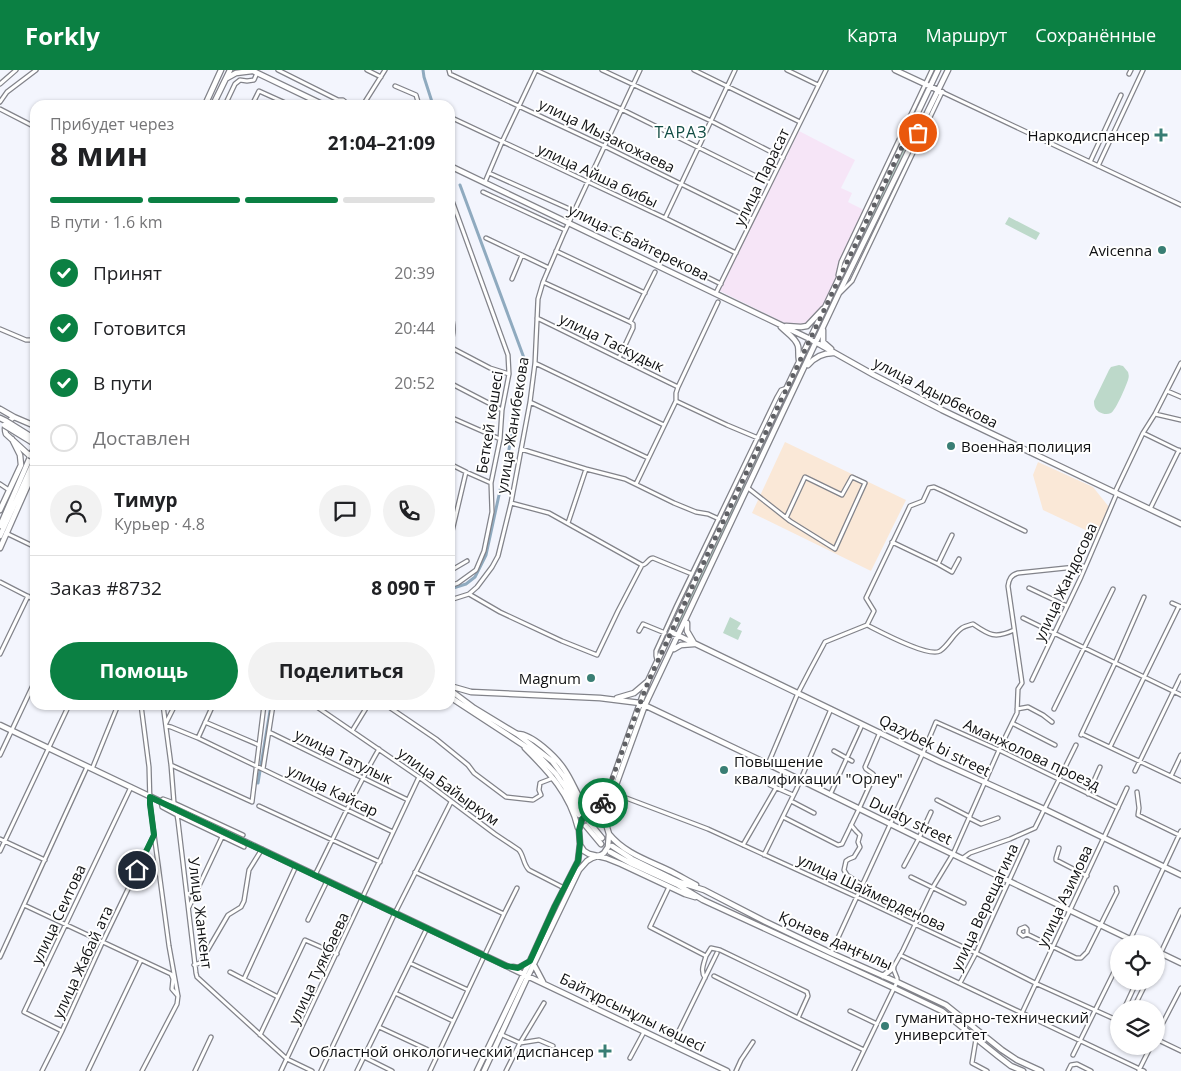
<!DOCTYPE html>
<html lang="ru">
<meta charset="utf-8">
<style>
body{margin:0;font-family:"Open Sans",sans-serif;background:#f2f2f2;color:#202124;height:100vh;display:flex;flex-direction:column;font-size:19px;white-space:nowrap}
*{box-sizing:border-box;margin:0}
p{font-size:16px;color:#757577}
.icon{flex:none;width:28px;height:28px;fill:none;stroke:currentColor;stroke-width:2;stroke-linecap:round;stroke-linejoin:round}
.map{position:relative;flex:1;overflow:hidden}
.sheet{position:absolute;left:30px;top:30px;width:425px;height:610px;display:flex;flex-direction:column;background:#fff;border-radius:15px;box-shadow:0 1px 4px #0004}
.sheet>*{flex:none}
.tools{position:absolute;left:1110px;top:865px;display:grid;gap:10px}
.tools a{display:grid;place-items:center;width:55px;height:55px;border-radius:50%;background:#fff;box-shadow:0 1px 4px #0004;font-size:25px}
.pin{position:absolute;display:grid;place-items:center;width:42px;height:42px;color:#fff;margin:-21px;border:2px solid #fff;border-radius:50%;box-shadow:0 1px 5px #0007}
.courier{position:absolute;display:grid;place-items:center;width:50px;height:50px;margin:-25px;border:4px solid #0b8043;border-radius:50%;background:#fff;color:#222;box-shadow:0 1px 6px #0007}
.overview em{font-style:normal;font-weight:700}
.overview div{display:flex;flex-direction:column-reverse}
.overview{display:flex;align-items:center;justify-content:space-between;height:85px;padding:0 20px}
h1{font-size:32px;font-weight:700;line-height:38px}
.bar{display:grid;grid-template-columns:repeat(4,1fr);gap:8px 5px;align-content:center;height:60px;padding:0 20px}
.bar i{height:6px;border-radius:4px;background:#e0e0e0}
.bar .active{background:#0b8043}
.bar p{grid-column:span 4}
.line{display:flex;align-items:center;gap:12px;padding:0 20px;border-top:1px solid #e0e0e0}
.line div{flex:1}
.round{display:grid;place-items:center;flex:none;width:52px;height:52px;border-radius:26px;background:#f2f2f2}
ol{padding:0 20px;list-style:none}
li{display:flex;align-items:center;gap:15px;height:55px}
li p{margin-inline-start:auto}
li .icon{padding:5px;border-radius:50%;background:#0b8043;color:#fff;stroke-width:4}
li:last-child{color:#757577}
li i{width:28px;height:28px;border:2px solid #e0e0e0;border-radius:50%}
.cta{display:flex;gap:10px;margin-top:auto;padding:10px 20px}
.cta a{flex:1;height:58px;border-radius:30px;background:#0b8043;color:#fff;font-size:20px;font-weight:700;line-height:58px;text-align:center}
.cta a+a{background:#f2f2f2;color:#202124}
header{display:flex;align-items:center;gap:30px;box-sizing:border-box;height:70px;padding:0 25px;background:#0b8043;color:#fff}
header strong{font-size:24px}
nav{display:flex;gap:28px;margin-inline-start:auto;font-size:18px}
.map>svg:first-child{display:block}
.commercial{fill:#f6e5f7}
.education{fill:#fae8d7}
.green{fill:#bdd9ca}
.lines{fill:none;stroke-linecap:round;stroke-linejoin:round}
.canal{stroke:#8faabf;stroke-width:3}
.major-tunnel{stroke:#d1d3da;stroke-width:4.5;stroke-dasharray:4.5 2;stroke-linecap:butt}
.minor-casing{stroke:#82838a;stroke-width:5.5}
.major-casing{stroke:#82838a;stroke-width:7}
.minor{stroke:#fff;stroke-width:3}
.major{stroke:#fff;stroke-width:4.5}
.major-bridge-casing{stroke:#82838a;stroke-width:7;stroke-linecap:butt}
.major-bridge{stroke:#fff;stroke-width:4.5}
.done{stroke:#5f6064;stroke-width:5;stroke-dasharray:0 9}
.route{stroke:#0b8043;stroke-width:6}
.poi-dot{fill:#397e74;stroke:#fff;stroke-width:2}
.labels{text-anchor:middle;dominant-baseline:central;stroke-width:4;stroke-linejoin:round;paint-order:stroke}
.street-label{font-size:15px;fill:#0f1012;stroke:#fff}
.poi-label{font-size:15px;fill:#0f1012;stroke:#fff;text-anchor:end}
.neighbourhood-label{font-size:16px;letter-spacing:1px;fill:#114c44;stroke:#fff}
</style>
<header>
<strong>Forkly</strong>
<nav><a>Карта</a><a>Маршрут</a><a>Сохранённые</a></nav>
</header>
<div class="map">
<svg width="1181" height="1001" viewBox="0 0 1181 1001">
<rect width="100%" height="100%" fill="#f3f5fd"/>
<path class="commercial" d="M799 61 855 90 841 118 852 123 848 132 868 142 821 239 810 255 797 259 720 221 721 216Z"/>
<path class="education" d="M785 372 906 430 871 501 752 443Z
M1038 392 1093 417 1109 437 1096 465 1043 440 1033 405Z"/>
<path class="green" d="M911 63 913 64 819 260 817 259Z
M1009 147 1040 163 1036 170 1005 154Z
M810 274 813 275 753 402 750 401Z
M1119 295 1123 296 1128 302C1129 306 1129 306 1128 310 1126 316 1116 340 1111 343 1107 345 1103 344 1099 342 1095 339 1094 336 1094 331L1109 300 1111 297Z
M745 411 748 413 679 557 676 556Z
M730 547 741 553 737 559 742 561 738 570 723 563Z"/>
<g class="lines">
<path class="canal" d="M423 0 424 7 433 35
M450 519 466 514 475 507 486 485 522 319 524 288 460 115
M258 713 271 635"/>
<path class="major-tunnel" d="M601 774 610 782"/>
<g class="minor-casing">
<path id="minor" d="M278 0 338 30H343L349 35
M367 0 381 7
M449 0 450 4 604 76 752 149
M536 0 621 39 770 113
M602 0 711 51 783 88
M694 0 800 52
M787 0 818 15
M1129 4 1131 0
M0 14 16 0
M395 16 416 25 419 35
M0 32 7 22 36 0
M225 35 235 14 240 10 247 11 254 10 257 3
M252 35 259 21 290 35
M363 35 385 0
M0 39 35 57
M450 47 665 148 736 183
M1090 92 1121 25
M1098 96 1143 0
M489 103 574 141 721 214
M485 112 502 72 536 0
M483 122 565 160
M450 125 508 285 509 304 502 340 500 369 491 413 492 442 484 481 476 500 458 513 450 516
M665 148 735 0
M486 168 549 198
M556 181 645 223
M838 205 841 192 932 0
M512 209 522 185
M543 212 630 252
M841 222 852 211 942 22 1181 135
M716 223 826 0
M450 243C454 254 455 263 450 273
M537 248 678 317
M0 259 26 270H35
M450 277 490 298 509 304
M619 288 633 258V254L630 252 655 202
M535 293 664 355
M450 313 502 340
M1167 321 1181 327
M676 331 727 355 758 368
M530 332 648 388
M1155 344 1181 350
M450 347 500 369
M1143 363 1180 381
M521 379 586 399 625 409 674 433 696 442 708 444 719 449
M450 394 466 402 491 413
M0 414 9 420
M636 414 676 331V323L678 317 718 232
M748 418 790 451 835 479 865 413 852 407 842 425 805 407 786 448
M1115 422 1143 363 1155 344 1181 293
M511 433 549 443 642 495C647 495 648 488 653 488L692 504
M1150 439 1179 380
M568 453 586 399
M6 463 35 477
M450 470 466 402
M892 472 938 494 952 465
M938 494 952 502 959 489
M450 501 467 491
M0 512 35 530
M1029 518 1067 536
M469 524 500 542 562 571 597 585 618 541 642 495
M450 530 469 524 477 517 492 497 498 486 511 433 530 332 535 293 538 229 543 212 564 163 640 0
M1172 533 1181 537
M1023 548 1181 625
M867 555C879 561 929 588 940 581 949 575 953 564 962 558 965 556 970 555 973 554 989 565 995 569 1014 560
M639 561 643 554 665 563
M0 584 28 526
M657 590 656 586V581L676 537 777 327 781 320 787 318
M1032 610 1081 507 1117 423
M141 635 149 697 150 734 169 876 178 926 177 934 142 1001
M163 635 171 695 174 733 243 765
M314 635 419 707 495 764 519 780C524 786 523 794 529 800L564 818
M386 635 436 669 468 695 474 703 506 727 533 730 541 725 539 720 540 713 553 708
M1017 639 1028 637 1043 645 1052 652
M1054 639 1113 519
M205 652 259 675
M166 653 175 635
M1012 653 1055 675
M166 656 171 657 198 668 393 762
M352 661 368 635
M269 662 408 730
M1082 664 1181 711
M1081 665 1115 593 1144 527
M198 668 213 635
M1110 677 1179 536
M834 681 852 691
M0 685 35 611
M768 694 798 623 810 600 825 572 867 555 874 541 866 528 910 436 923 431 929 418 934 417 943 421 1025 461
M171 695 252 732 264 635
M92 699 118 635
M263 699 273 635
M1135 701 1181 606
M1171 706 1181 685
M770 715 793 725
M1137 722 1139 738 1138 745 1181 766
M613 723 708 759 857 827 976 883 1035 913 1119 951
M1088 724 1100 697
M830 725 862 655
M937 730 970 747
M791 731 814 743
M174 733 163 729 161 731 162 737 177 745
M259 736 380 792
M783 747 838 775 842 774 859 739 874 706 873 704 866 699 865 697 880 662
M969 748 981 754 998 748
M851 755 856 761 860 765 858 772 860 777 854 787 849 789 846 791 844 800 847 805 862 815
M0 769 45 790
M743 775 776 718
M244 777 177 745 178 751 196 903 197 907 287 989 312 1001
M1059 778 1056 788V790L1087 806
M0 781 69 635
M764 785 797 718 831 639
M963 788 970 783 1010 769 1035 758 1076 675
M904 796 919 768 931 742
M415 802 504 844 430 1001
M315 805C336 763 355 720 379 679
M911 807 964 833
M669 817 650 857 706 886C704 893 700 901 705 908
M24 835 171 904 173 909 172 919 178 926
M189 837 222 767
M504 844 517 818
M308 850 327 811
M1027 864V859L1025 857 1020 859 1019 863 1023 866 1027 864 1076 888H1081L1087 882 1117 822 1116 818
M1128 874 1181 761
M831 883 923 683 936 652 999 680 1118 738
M900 885 1144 1001
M706 886 711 878 720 880 807 922 808 926 798 948 864 980
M0 887 87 697
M410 893 468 920
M1156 893 1181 840
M194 895 200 893 228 845 241 837 244 831 249 800 262 779
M230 902 278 927
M714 906 798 948
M244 909 296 796
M960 913 976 883 1027 771
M395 923 453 951
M544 933 520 973 539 970 553 976
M1124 939 1137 911
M1133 939 1147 911
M850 941 877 954
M1022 943 1127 718
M379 957 437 984
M62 961 24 942 131 717
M500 964 520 973 506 1001
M260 965 305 870 337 884
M1156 966 1181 918
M976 969 972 993 987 1001
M1156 969 1181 981
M672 975 717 883
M1073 985 1119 892
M364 987 392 1001
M630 988 644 962
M1139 1000 1151 976
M42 1001 62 961 103 871 154 765
M88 1001 141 890
M195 1001 211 967
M281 1001 419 707
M321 1001 395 843 451 732
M357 1001 427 858
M736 1001 741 990 753 972
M854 1001 897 912V908L893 898 903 880 933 817 953 784 999 680 1017 643 1018 619 1022 613 1008 516C1009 509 1011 505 1018 503L1085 496
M1068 1001 1071 995 1077 994 1091 1001"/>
</g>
<g class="major-casing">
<path id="major" d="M251 0 324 35
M895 0 942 22
M227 8 236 3 252 1
M205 35 221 0
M213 35 230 0
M450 96 810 269 874 305 942 340 1181 454
M786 256 801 257 807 256 823 239
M781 257C787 263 796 268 798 276 799 280 798 285 799 290
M823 260V272L831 279
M808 295C815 287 822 283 833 283
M0 339 14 347
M0 348 6 351
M29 385 6 364C3 355 7 352 14 347L35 356
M0 440 21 395 20 385 12 369
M0 456 35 376
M0 466 35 389
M0 478 35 399
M687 553V561L694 573
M671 562 940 692 1044 739 1181 805
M674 579 681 575 694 574
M450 616 471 622 600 628 640 633 768 694 919 768 1140 874
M450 620 474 638 517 664 552 691 564 707 582 741
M450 627 537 684 556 704 565 717 579 745
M617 628 634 623 647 612
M0 655 727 1001
M518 664C532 664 556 687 564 699 571 709 575 720 581 730 589 741 598 743 606 754
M525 678C549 702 570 724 578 758
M589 752 602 768
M586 756 601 774
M609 764C625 784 650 791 672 802 680 806 688 811 696 815
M580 775 584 781 589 784 606 788 621 794 685 824 695 827
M612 776 632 789 679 812 704 820 766 852 831 883 897 912 946 935 1002 980 1017 990 1041 1001
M610 782 632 794 678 815 703 830 894 918 942 941 998 986 1011 996 1023 1001
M1156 881 1181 893
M534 895 543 912
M513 897 518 898 529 892
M883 906 893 898
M477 1001 530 891 555 836 578 791 580 774 579 760 582 749 588 744 599 739 605 731 648 611 701 498 938 0
M484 1001 528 906 579 800 587 791 592 788 601 785 604 783 608 777 609 764 606 754V747L608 737 645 635 838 225 948 0"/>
</g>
<use href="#minor" class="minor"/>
<use href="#major" class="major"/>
<g class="major-bridge-casing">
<path id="major-bridge" d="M6 351 35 369
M4 355 35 374
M29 385 35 388"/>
</g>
<use href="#major-bridge" class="major-bridge"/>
</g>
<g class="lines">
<path class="done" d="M603 733 648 612 701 498 910 60 918 63"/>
<path class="route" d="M137 800 154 765 150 734V727L506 896 518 898 530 891 555 836 578 791 580 774 579 760 582 749 588 744 599 739 603 733"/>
</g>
<g class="poi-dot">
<path d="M1158.5 57.5h5v5h5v5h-5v5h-5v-5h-5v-5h5z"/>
<circle cx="1162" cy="180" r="5"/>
<circle cx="951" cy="376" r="5"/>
<circle cx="591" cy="608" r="5"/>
<circle cx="724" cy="700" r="5"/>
<circle cx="885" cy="956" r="5"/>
<path d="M602.5 973.5h5v5h5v5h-5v5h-5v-5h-5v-5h5z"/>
</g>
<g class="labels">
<g class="street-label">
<text transform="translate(607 65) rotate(26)">улица Мызакожаева</text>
<text transform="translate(598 105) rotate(25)">улица Айша бибы</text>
<text transform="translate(761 107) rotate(-64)">улица Парасат</text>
<text transform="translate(639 172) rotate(26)">улица С.Байтерекова</text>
<text transform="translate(612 272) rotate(26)">улица Таскудык</text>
<text transform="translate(936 322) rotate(27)">улица Адырбекова</text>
<text transform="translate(489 352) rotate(-81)">Беткей көшесі</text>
<text transform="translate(512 355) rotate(-81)">улица Жанибекова</text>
<text transform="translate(1065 512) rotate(-65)">улица Жандосова</text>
<text transform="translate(935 675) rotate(26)">Qazybek bi street</text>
<text transform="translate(1032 684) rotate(25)">Аманжолова проезд</text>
<text transform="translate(344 686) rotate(26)">улица Татулык</text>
<text transform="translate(449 716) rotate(36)">улица Байыркум</text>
<text transform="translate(333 720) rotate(26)">улица Кайсар</text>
<text transform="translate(911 750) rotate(26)">Dulaty street</text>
<text transform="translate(872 822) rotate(25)">улица Шаймерденова</text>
<text transform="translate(1064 826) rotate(-65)">улица Азимова</text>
<text transform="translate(984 837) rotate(-65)">улица Верещагина</text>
<text transform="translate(201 843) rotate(83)">Улица Жанкент</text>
<text transform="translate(58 844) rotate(-65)">улица Сеитова</text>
<text transform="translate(836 870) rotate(24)">Қонаев даңғылы</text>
<text transform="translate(82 892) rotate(-65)">улица Жабай ата</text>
<text transform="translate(318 898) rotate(-65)">улица Туякбаева</text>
<text transform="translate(633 942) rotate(26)">Байтұрсынұлы көшесі</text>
</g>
<g class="poi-label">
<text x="1150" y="65">Наркодиспансер</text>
<text x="1152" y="180">Avicenna</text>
<text x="961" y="376" text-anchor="start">Военная полиция</text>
<text x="581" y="608">Magnum</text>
<text x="734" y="691" text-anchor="start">Повышение<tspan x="734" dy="17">квалификации "Орлеу"</tspan></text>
<text x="895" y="947" text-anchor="start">гуманитарно-технический<tspan x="895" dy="17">университет</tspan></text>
<text x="594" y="981">Областной онкологический диспансер</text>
</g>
<g class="neighbourhood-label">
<text x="681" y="62">ТАРАЗ</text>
</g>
</g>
</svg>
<div class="tools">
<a><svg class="icon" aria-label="locate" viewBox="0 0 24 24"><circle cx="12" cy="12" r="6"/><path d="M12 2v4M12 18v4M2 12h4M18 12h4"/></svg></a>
<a><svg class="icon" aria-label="layers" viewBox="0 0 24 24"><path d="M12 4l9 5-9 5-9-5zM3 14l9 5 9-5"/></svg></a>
</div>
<div class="pin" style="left:918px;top:63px;background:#ea580c"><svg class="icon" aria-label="bag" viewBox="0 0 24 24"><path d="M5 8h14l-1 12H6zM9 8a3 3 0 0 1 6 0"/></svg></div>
<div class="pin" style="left:137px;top:800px;background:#1f2937"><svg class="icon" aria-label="home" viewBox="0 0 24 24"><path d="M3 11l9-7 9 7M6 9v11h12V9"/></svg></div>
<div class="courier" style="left:603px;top:733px"><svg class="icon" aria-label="bike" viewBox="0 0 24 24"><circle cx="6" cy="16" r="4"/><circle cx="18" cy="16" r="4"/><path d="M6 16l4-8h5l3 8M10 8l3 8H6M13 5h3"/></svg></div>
<section class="sheet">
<div class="overview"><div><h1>8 мин</h1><p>Прибудет через</p></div><em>21:04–21:09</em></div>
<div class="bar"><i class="active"></i><i class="active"></i><i class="active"></i><i></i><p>В пути · 1.6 km</p></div>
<ol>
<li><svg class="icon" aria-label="check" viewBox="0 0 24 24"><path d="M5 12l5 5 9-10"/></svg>Принят<p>20:39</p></li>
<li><svg class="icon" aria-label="check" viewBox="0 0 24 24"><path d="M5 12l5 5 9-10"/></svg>Готовится<p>20:44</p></li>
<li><svg class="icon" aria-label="check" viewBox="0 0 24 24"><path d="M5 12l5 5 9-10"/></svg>В пути<p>20:52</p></li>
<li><i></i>Доставлен</li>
</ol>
<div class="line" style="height:90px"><a class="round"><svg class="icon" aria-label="person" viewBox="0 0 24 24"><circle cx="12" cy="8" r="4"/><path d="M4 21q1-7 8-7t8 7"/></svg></a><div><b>Тимур</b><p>Курьер · 4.8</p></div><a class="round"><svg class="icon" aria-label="chat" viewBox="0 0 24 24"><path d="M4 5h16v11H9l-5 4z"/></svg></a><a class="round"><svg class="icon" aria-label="phone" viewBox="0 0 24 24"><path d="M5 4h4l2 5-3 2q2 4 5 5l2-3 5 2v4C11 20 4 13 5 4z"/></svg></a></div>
<div class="line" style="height:65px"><div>Заказ #8732</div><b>8 090 ₸</b></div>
<div class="cta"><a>Помощь</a><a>Поделиться</a></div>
</section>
</div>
